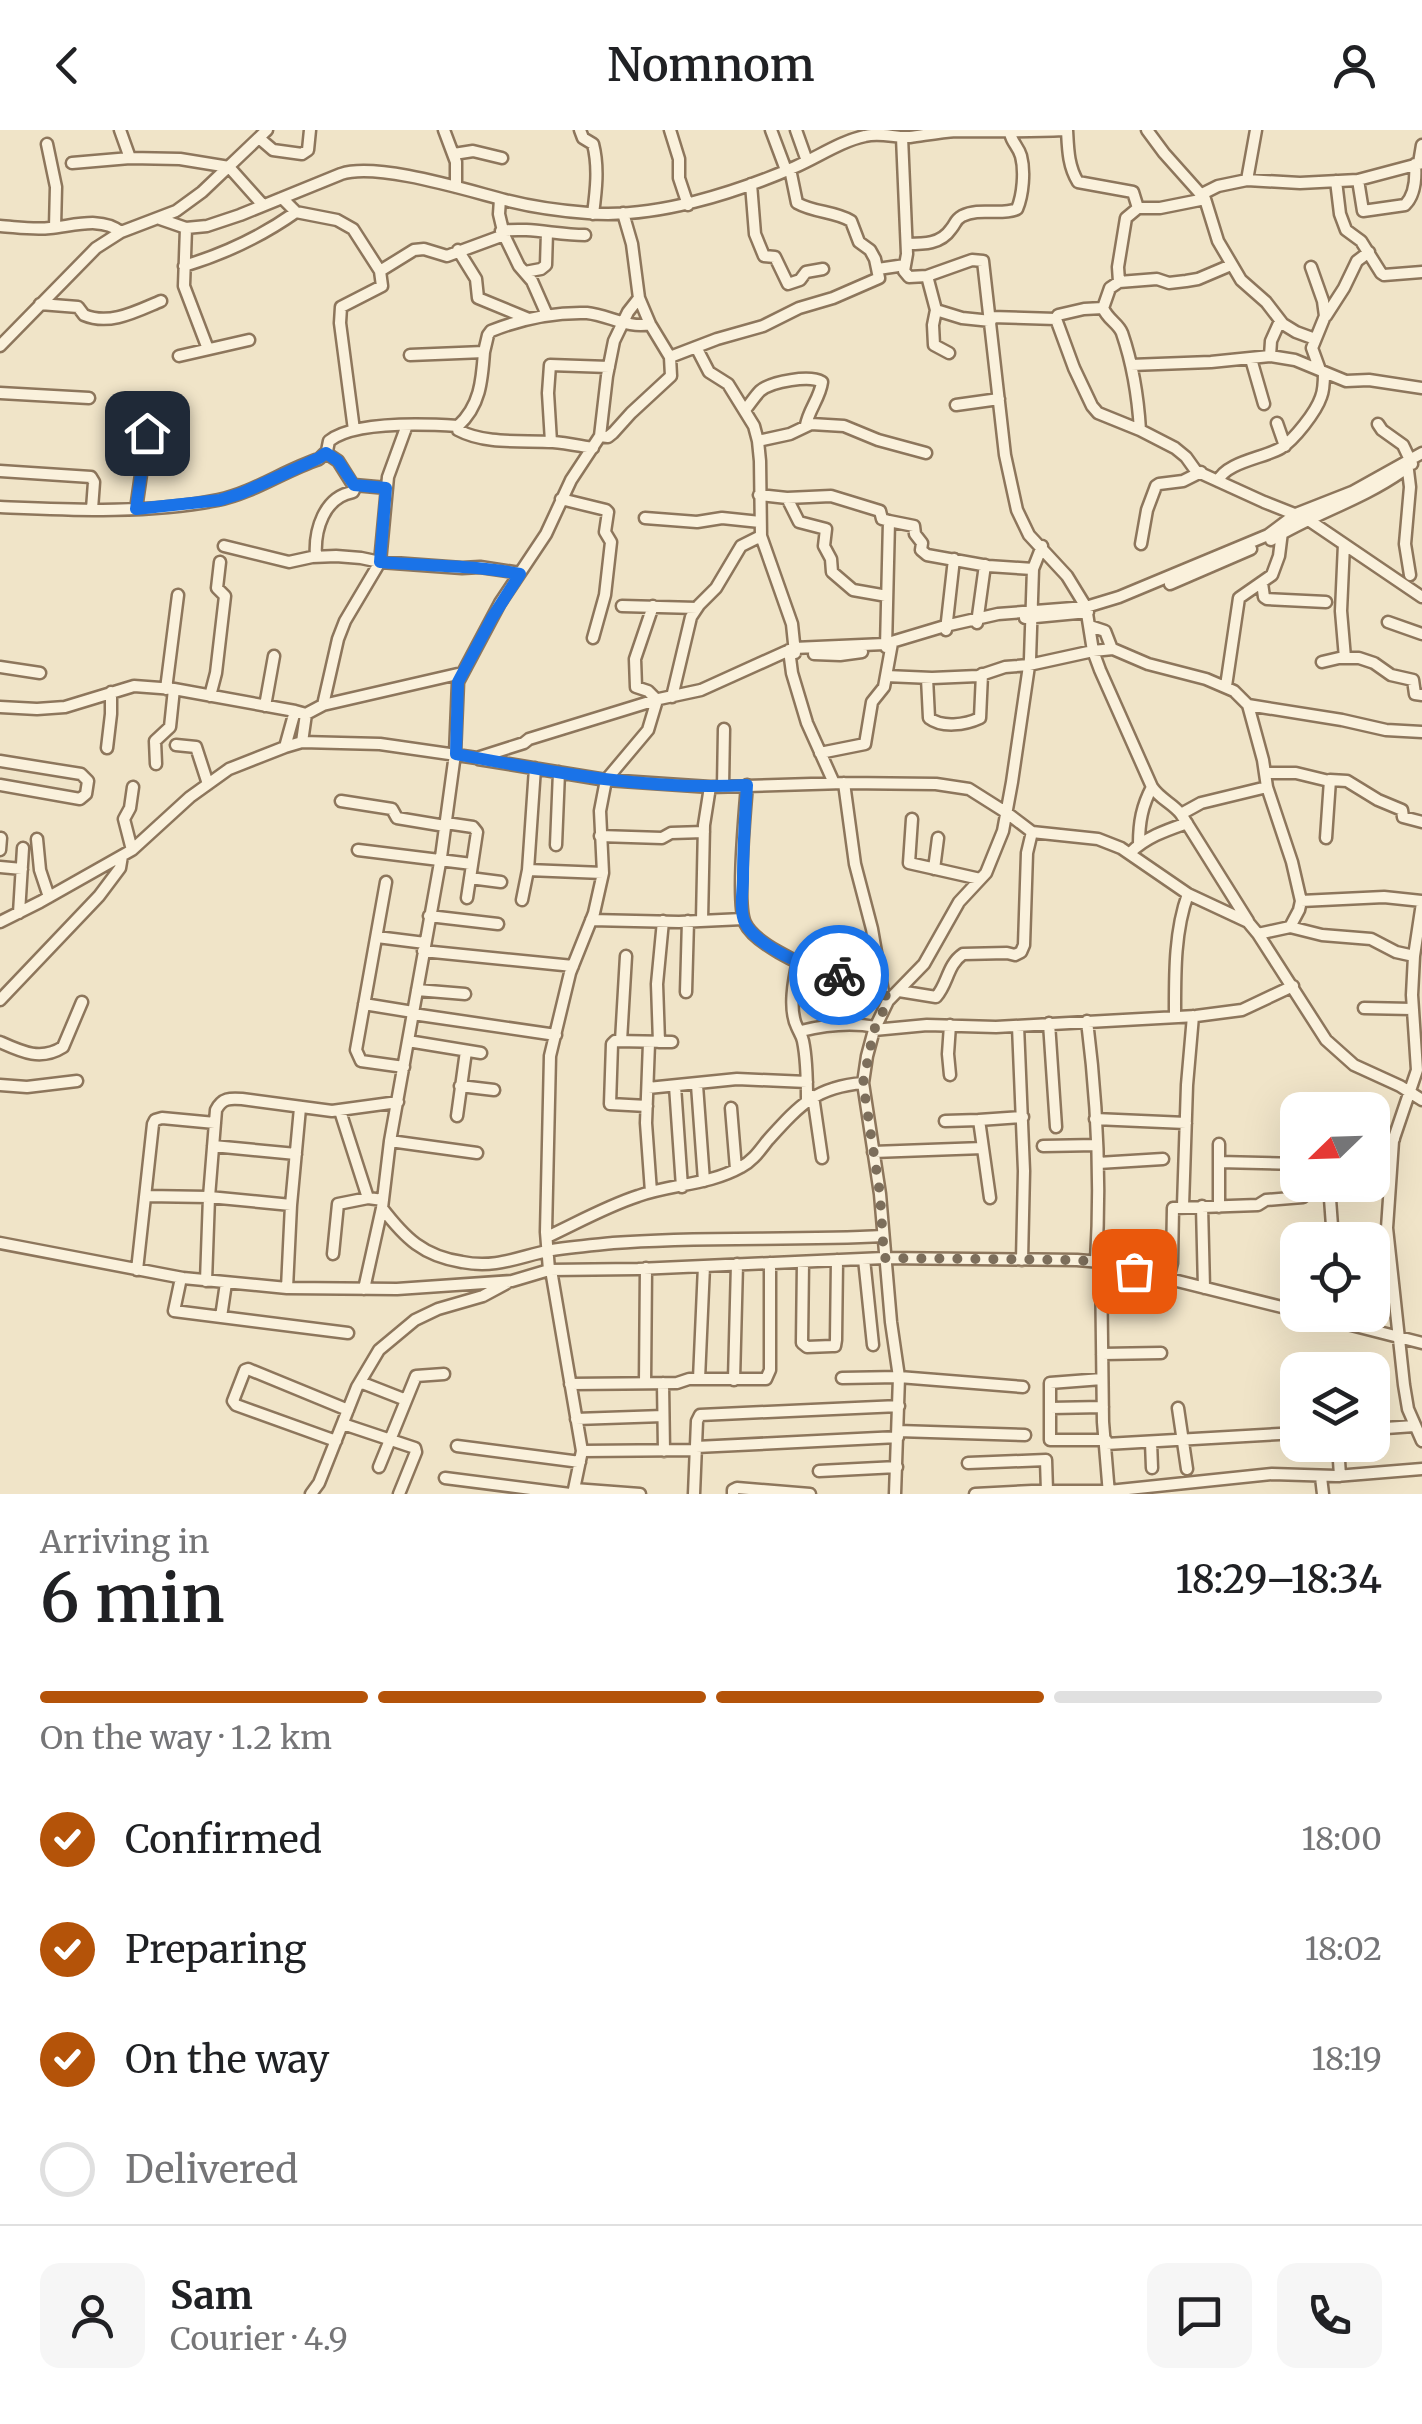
<!DOCTYPE html>
<meta charset="utf-8">
<style>
body{margin:0;font-family:Merriweather,serif;background:#f6f6f6;color:#202124;height:100vh;display:flex;flex-direction:column;font-size:38px;white-space:nowrap}
*{box-sizing:border-box;margin:0}
p{font-size:32px;color:#757577}
.icon{flex:none;width:55px;height:55px;fill:none;stroke:currentColor;stroke-width:2;stroke-linecap:round;stroke-linejoin:round}
.map{position:relative;height:1364px;overflow:hidden}
.sheet{display:flex;flex-direction:column;background:#fff;flex:1}
.sheet>*{flex:none}
.needle{width:65px;rotate:247deg}
.fabs{position:absolute;left:1280px;top:962px;display:grid;gap:20px}
.fabs a{display:grid;place-items:center;width:110px;height:110px;border-radius:20px;background:#fff;box-shadow:0 10px 40px #0002;font-size:50px}
.pin{position:absolute;display:grid;place-items:center;width:85px;height:85px;color:#fff;margin:-42px;border-radius:20px;box-shadow:0 5px 15px #0006}
.courier{position:absolute;display:grid;place-items:center;width:100px;height:100px;margin:-50px;border:8px solid #1a73e8;border-radius:50%;background:#fff;color:#222;box-shadow:0 2px 12px #0007}
.headline em{font-style:normal;font-weight:600}
.headline div{display:flex;flex-direction:column-reverse}
.headline{display:flex;align-items:center;justify-content:space-between;height:170px;padding:0 40px}
h1{font-size:65px;font-weight:600;line-height:75px}
.bar{display:grid;grid-template-columns:repeat(4,1fr);gap:15px 10px;align-content:center;height:120px;padding:0 40px}
.bar i{height:12px;border-radius:8px;background:#e0e0e0}
.bar .on{background:#b45309}
.bar p{grid-column:span 4}
.line{display:flex;align-items:center;gap:25px;padding:0 40px;border-top:2px solid #e0e0e0}
.line div{flex:1}
.round{display:grid;place-items:center;flex:none;width:105px;height:105px;border-radius:20px;background:#f6f6f6}
ol{padding:0 40px;list-style:none}
li{display:flex;align-items:center;gap:30px;height:110px}
li p{margin-inline-start:auto}
li .icon{padding:10px;border-radius:50%;background:#b45309;color:#fff;stroke-width:4}
li:last-child{color:#757577}
li i{width:55px;height:55px;border:5px solid #e0e0e0;border-radius:50%}
header{display:flex;justify-content:space-between;align-items:center;height:130px;padding:0 40px;background:#fff;font-size:45px;font-weight:600}
.map>svg:first-child{display:block}
.lines{fill:none;stroke-linecap:round;stroke-linejoin:round}
.minor-casing{stroke:#8d765c;stroke-width:15}
.minor{stroke:#faf1dc;stroke-width:10}
.done{stroke:#7c6e5b;stroke-width:10;stroke-dasharray:0 18}
.route{stroke:#1a73e8;stroke-width:12}
</style>
<header><svg class="icon" aria-label="back" viewBox="0 0 24 24"><path d="M15 5l-7 7 7 7"/></svg>Nomnom<svg class="icon" aria-label="person" viewBox="0 0 24 24"><circle cx="12" cy="8" r="4"/><path d="M4 21q1-7 8-7t8 7"/></svg></header>
<div class="map">
<svg width="1422" height="1364" viewBox="0 0 1422 1364">
<rect width="100%" height="100%" fill="#f0e4c8"/>
<g class="lines">
<g class="minor-casing">
<path id="minor" d="M120 0 130 28
M444 0 456 32V57
M580 0 583 8 593 14C599 37 596 61 593 84
M670 0 679 29V48L688 75
M771 0 786 40
M796 0 807 31
M1067 0C1068 18 1068 36 1078 52L1133 62 1138 78
M1147 0 1164 23 1205 69 1218 111 1241 150 1266 172 1283 194 1296 202 1315 209
M902 7 907 124 904 141 909 147 927 146 972 130 983 131 1005 325 1017 380 1029 405 1067 446 1086 477 1093 521 1100 540 1152 657C1160 669 1172 673 1181 684L1248 791
M259 8 273 20 302 24 308 20 310 0
M47 14 56 57 55 97
M454 24 473 21 502 28
M72 33 130 28 180 29 229 37 263 75
M1419 33 1422 15
M1247 50 1300 53 1358 50 1422 33
M1358 50 1363 81 1405 75C1415 65 1416 47 1415 34
M1336 51 1340 84 1346 100 1361 111 1381 143 1384 145 1422 142
M751 54 755 104 764 126 775 127 788 154 800 150 806 142 823 139
M1202 64 1218 56 1247 50 1256 0
M282 68 296 82 337 90 353 99 380 141 382 156 341 177 340 193 354 300
M623 83 632 114 639 168 650 194 670 227
M160 89 186 98 207 96 240 85 341 44C377 32 466 60 505 70 532 77 561 81 588 83 654 89 735 63 795 37 818 27 841 11 865 6 881 2 895 8 910 7 925 5 941 2 956 1 992 1 1027 2 1063 0
M0 96C16 97 33 100 50 98 73 96 101 86 121 102
M186 98 184 156 208 219
M501 101C530 97 556 105 585 105
M504 105 519 136 532 151 547 185
M907 114C924 114 941 114 951 99 956 93 955 90 962 86 980 77 1000 86 1017 79 1023 65 1025 41 1021 26 1018 16 1012 13 1010 3
M458 120 476 149 478 168 529 189
M184 136C224 124 262 106 296 82
M1311 137 1323 171 1325 186 1312 218 1320 240
M878 139 905 135
M380 141 414 120 424 119 447 126 504 105 499 84 500 69
M525 142 541 139 546 135 547 102
M927 146 936 180 933 195 934 215 949 223
M1119 152 1118 137 1126 88 1138 78H1160L1205 69
M639 168 628 182 614 211 607 246 600 306 571 350 546 404 500 473 458 552 455 624 441 727 390 1011 382 1078C405 1108 423 1126 462 1132 497 1139 520 1126 552 1120 572 1117 593 1115 613 1113 702 1106 794 1111 883 1106
M40 174 78 177 84 185C110 196 137 181 161 171
M1103 178C1108 190 1118 193 1122 203 1133 235 1138 267 1140 300
M936 180 962 188 991 191
M1326 186 1344 158 1357 131 1369 122
M991 187 1056 189 1074 238 1092 276 1098 283 1140 300 1175 318 1186 327 1196 341 1264 372 1307 389 1422 467
M1056 189 1058 185 1084 179 1103 178 1110 158 1119 152 1157 149 1169 153 1186 151 1198 149 1231 135
M0 216 96 118 121 102 176 81 202 62 267 0
M410 225 484 222 488 205 491 201C521 189 555 182 587 183 608 185 629 199 650 194
M179 226 249 210
M1270 226 1271 211 1280 191
M1251 229 1264 274
M1131 235 1211 232 1270 226 1295 230 1346 251 1369 250 1422 258
M0 263 89 268
M956 275 999 269
M745 280C750 274 755 266 760 261 772 251 810 245 822 252 820 268 809 279 806 295
M1277 293 1285 316
M1378 294 1382 300 1403 315 1412 334
M458 296V300C486 315 523 310 553 312 566 313 580 316 593 318
M600 306 608 307 613 303 631 283 671 246 670 227 717 209 763 196 799 178 833 168 879 148 875 129 870 120 859 112 851 91C834 81 815 83 797 73L790 39
M758 311 790 304 811 294 844 296 878 310 926 323
M551 312 548 263 550 235 609 237
M1407 332 1410 357 1405 414 1410 445
M0 341 91 347 94 352 92 379
M1218 351C1226 332 1264 328 1281 318 1294 310 1316 282 1321 267 1324 260 1324 251 1324 243
M354 355 387 358
M759 365 787 368 831 366 880 381 882 389 889 391
M787 368 799 392 826 399 824 416 831 429 832 442 853 460 887 466
M561 369 606 380 608 382 605 402 611 412 605 465 593 508
M0 377C72 380 147 384 218 370 253 363 285 340 319 329L327 321 329 311C354 291 426 294 458 296 480 276 482 251 484 222
M136 379 147 303
M645 388 697 392 722 388 760 392
M761 406 792 494 795 523
M1271 410C1313 384 1361 370 1401 342
M1141 414 1147 380 1156 356 1159 354 1183 351 1201 342
M1344 414 1341 481 1345 528
M224 416 289 432 312 427 336 426 361 428 380 432 462 438 480 437 520 443
M316 427C314 400 324 367 353 362L355 358 338 331 326 323
M1262 453 1264 467 1267 469 1326 472
M1170 454 1251 419
M622 476 697 478
M1025 488 1088 482
M1388 492 1422 504
M977 493 985 435
M1090 496 1105 501 1112 519
M946 500 954 429
M886 517 889 391 914 396 915 404 922 413 921 420 927 425 988 436 1033 439
M789 520 792 543 807 593 834 653
M814 524 840 525 862 522
M1322 532 1339 528H1359L1374 533 1391 545 1413 550 1415 564 1422 565
M0 537 40 543
M886 546 932 548 978 546 1005 537 1029 535 1093 521 1113 519 1148 534 1206 549 1234 561 1248 575 1263 630 1267 657 1292 732 1301 771 1299 780 1290 797
M927 548 929 588C942 598 965 595 980 588L982 544
M1226 556 1239 468 1272 445 1279 426 1282 402
M166 559 178 465
M210 566 216 543 225 466 217 458 220 432
M672 567 691 487 699 475 716 458 741 416 761 406 760 331 758 311 754 296 728 254 709 242 696 217
M323 575 338 509 345 491 380 432 388 347 407 295
M1248 575 1342 590 1386 600 1422 602
M265 576 274 526
M0 577 37 579 65 577 134 556 174 559 295 581 285 617
M295 581 306 584 323 575 462 543
M302 612 306 584
M176 615 196 617 208 654
M107 618 111 584V562
M820 623 865 614 872 572 884 557 892 513
M478 629 606 650 710 657 844 653 936 654 969 659 1007 683 1032 702 1098 709 1121 718 1188 764 1248 792 1258 804 1326 910 1354 935 1400 956 1422 970
M0 631 81 644 88 651 86 664 80 669 0 655
M156 634 155 611 170 597 174 559
M1265 643H1296L1329 651
M844 653 855 734 872 799 883 862
M747 655C745 681 736 774 745 793 754 813 801 835 822 842 830 844 837 844 845 846 857 848 870 853 882 857
M723 657 724 599
M341 671 392 679 397 688 445 696
M1181 684 1201 673 1267 657
M912 689 909 733 980 749
M446 693 473 697 477 702 467 768
M600 706 662 708 671 703 704 702
M1326 708 1330 650 1347 651 1378 670 1402 680 1403 687 1422 692
M37 709 40 740 49 767
M1139 714C1139 692 1142 676 1152 657
M556 715 559 642
M0 720 1 708
M132 720 124 689 130 678 133 657
M358 720 472 734
M1130 723C1146 707 1167 700 1187 693
M0 737 22 739
M934 739 938 708
M528 740 535 638
M470 748 501 752
M386 752 356 920 361 931 404 937
M522 770 528 740 603 743
M1301 771 1384 767 1422 771
M1422 773 1414 826 1412 865 1417 940 1393 1011 1387 1098 1404 1255 1408 1279 1422 1311
M19 783 23 718
M429 786 498 794
M591 790 679 792 743 789
M702 790 704 695 710 657
M0 792 40 772 132 720 190 667 229 639 285 617 302 612 380 614 477 628 524 613 529 609 659 569 701 560 794 518 885 514 945 496 998 484 1086 477 1119 467 1268 405 1296 384 1352 362 1422 323
M1258 804 1290 797 1322 805 1371 809 1396 822 1414 826
M377 807 425 813
M423 821 573 836
M798 831C794 849 788 879 797 897 799 902 802 906 803 911 807 930 807 950 807 969
M417 860 465 864
M899 861 936 867C948 854 947 835 963 824L1007 823 1015 825 1021 822 1024 815 1027 723 1032 702
M686 862 688 791
M0 870 99 766 120 738 122 726
M364 874 413 882
M1364 878 1412 879
M413 884 556 905
M1175 887C1175 847 1174 802 1188 764
M1087 891C1097 970 1101 1051 1096 1131
M1049 893 1056 997
M1018 896 1024 1041 1022 1130
M874 900 927 895 996 897 1196 886 1242 880 1293 856
M801 901C825 895 851 892 876 897
M408 911 481 923
M621 911 626 826
M0 912C22 922 41 931 63 917L82 872
M659 912 657 854 663 791
M649 913 646 993 651 1062
M950 945 948 924 950 895
M0 955 27 957 77 951
M697 955 704 1051
M460 956 494 960
M675 956 682 1057
M648 958 737 949 807 952
M813 966 822 1028
M647 976 610 974 612 914 615 911 672 912
M731 978 736 1039
M340 981 368 1068 383 1070
M457 986 466 921
M1095 989 1186 993
M945 991 979 990
M1372 1010 1394 1009
M390 1011 477 1023
M213 1016 296 1024
M1043 1016 1097 1015
M873 1022 983 1018
M1219 1032 1298 1034
M1098 1033 1163 1029
M1329 1055 1332 1096
M146 1066 209 1067 291 1075 300 978
M990 1068 979 990 1023 987
M1183 1076 1187 955 1193 886
M1202 1076 1204 1158
M1219 1077V1014
M547 1107C577 1093 607 1076 638 1066 672 1054 709 1055 741 1037 753 1031 760 1020 768 1010 799 976 815 957 863 953
M0 1113 183 1148 287 1158 397 1159 512 1151 549 1140 638 1139 884 1128 1077 1130 1101 1132 1298 1181
M333 1124 338 1074 368 1068
M864 1129 873 1215
M803 1132 802 1213 807 1217 832 1216H835L836 1210 837 1130
M1101 1132 1103 1292 1109 1364
M137 1140 153 994 155 990 162 988 215 993
M549 1140 546 1102 550 926 570 843 594 783 603 743 600 681 606 650 648 600 657 570 648 561 636 557 635 529 653 476
M551 1140 582 1321 573 1364
M181 1148 174 1181 348 1203
M1168 1149 1172 1133 1173 1078 1258 1075 1266 1070 1303 1067 1304 1055
M206 1151 209 1067 216 980C222 968 230 968 242 969L332 981 398 972
M287 1158 291 1075
M364 1159 382 1078
M1312 1185 1422 1213
M221 1187 226 1153
M1102 1224 1161 1223
M842 1248 899 1247 1023 1257
M699 1249 704 1136
M1102 1249 1050 1253V1310H1106
M734 1250 737 1134
M360 1252 406 1270
M645 1253 646 1138
M663 1253 664 1321
M570 1254 677 1253 689 1249H766L770 1240V1133
M1050 1278 1103 1277
M1178 1278 1187 1339
M576 1289 663 1286
M343 1294 415 1318 416 1322 399 1364
M1372 1299 1414 1296
M898 1301 1025 1305
M336 1311 236 1275 233 1271 245 1240 248 1239 348 1280
M1151 1312 1152 1338
M1106 1314 1298 1303
M1338 1315 1340 1346
M457 1316 580 1332
M696 1317 898 1307
M582 1321 696 1320
M968 1333 1046 1330 1047 1361
M379 1337 416 1246 444 1244
M819 1341 897 1337
M1321 1347 1323 1364
M445 1348 570 1364
M574 1359 640 1364
M311 1364 319 1353 357 1257 379 1220 415 1190 438 1179 483 1166 507 1153
M694 1364 697 1291 700 1285 899 1276
M733 1364V1360L737 1358 810 1364
M895 1364 899 1247 891 1192 880 1064 863 953 867 926 874 900 888 871 924 834 959 772 986 743 1003 701 1012 652 1030 529 1033 439 1042 416
M975 1364 1032 1361H1109L1272 1344 1336 1346 1422 1339"/>
</g>
<use href="#minor" class="minor"/>
</g>
<g class="lines">
<path class="done" d="M839 845 882 857 888 871 874 900 863 953 880 1064 884 1128 1077 1130 1096 1132 1134 1141"/>
<path class="route" d="M147 303 136 379 220 370 242 363 319 328 326 323 338 331 354 355 386 358 380 432C426 436 475 435 520 444L492 488 458 552 456 624C551 642 650 661 747 655 745 686 743 717 743 748 743 761 740 775 743 787 748 814 815 842 839 845"/>
</g>
</svg>
<div class="fabs">
<a><svg class="needle" viewBox="-14 -14 28 28"><path d="M0-13l5 13h-10z" fill="#e53935"/><path d="M0 13l5-13h-10z" fill="#757577"/></svg></a>
<a><svg class="icon" aria-label="locate" viewBox="0 0 24 24"><circle cx="12" cy="12" r="6"/><path d="M12 2v4M12 18v4M2 12h4M18 12h4"/></svg></a>
<a><svg class="icon" aria-label="layers" viewBox="0 0 24 24"><path d="M12 4l9 5-9 5-9-5zM3 14l9 5 9-5"/></svg></a>
</div>
<div class="pin" style="left:1134px;top:1141px;background:#ea580c"><svg class="icon" aria-label="bag" viewBox="0 0 24 24"><path d="M5 8h14l-1 12H6zM9 8a3 3 0 0 1 6 0"/></svg></div>
<div class="pin" style="left:147px;top:303px;background:#1f2937"><svg class="icon" aria-label="home" viewBox="0 0 24 24"><path d="M3 11l9-7 9 7M6 9v11h12V9"/></svg></div>
<div class="courier" style="left:839px;top:845px"><svg class="icon" aria-label="bike" viewBox="0 0 24 24"><circle cx="6" cy="16" r="4"/><circle cx="18" cy="16" r="4"/><path d="M6 16l4-8h5l3 8M10 8l3 8H6M13 5h3"/></svg></div>
</div>
<section class="sheet">
<div class="headline"><div><h1>6 min</h1><p>Arriving in</p></div><em>18:29–18:34</em></div>
<div class="bar"><i class="on"></i><i class="on"></i><i class="on"></i><i></i><p>On the way · 1.2 km</p></div>
<ol>
<li><svg class="icon" aria-label="check" viewBox="0 0 24 24"><path d="M5 12l5 5 9-10"/></svg>Confirmed<p>18:00</p></li>
<li><svg class="icon" aria-label="check" viewBox="0 0 24 24"><path d="M5 12l5 5 9-10"/></svg>Preparing<p>18:02</p></li>
<li><svg class="icon" aria-label="check" viewBox="0 0 24 24"><path d="M5 12l5 5 9-10"/></svg>On the way<p>18:19</p></li>
<li><i></i>Delivered</li>
</ol>
<div class="line" style="height:180px"><a class="round"><svg class="icon" aria-label="person" viewBox="0 0 24 24"><circle cx="12" cy="8" r="4"/><path d="M4 21q1-7 8-7t8 7"/></svg></a><div><b>Sam</b><p>Courier · 4.9</p></div><a class="round"><svg class="icon" aria-label="chat" viewBox="0 0 24 24"><path d="M4 5h16v11H9l-5 4z"/></svg></a><a class="round"><svg class="icon" aria-label="phone" viewBox="0 0 24 24"><path d="M5 4h4l2 5-3 2q2 4 5 5l2-3 5 2v4C11 20 4 13 5 4z"/></svg></a></div>
</section>
